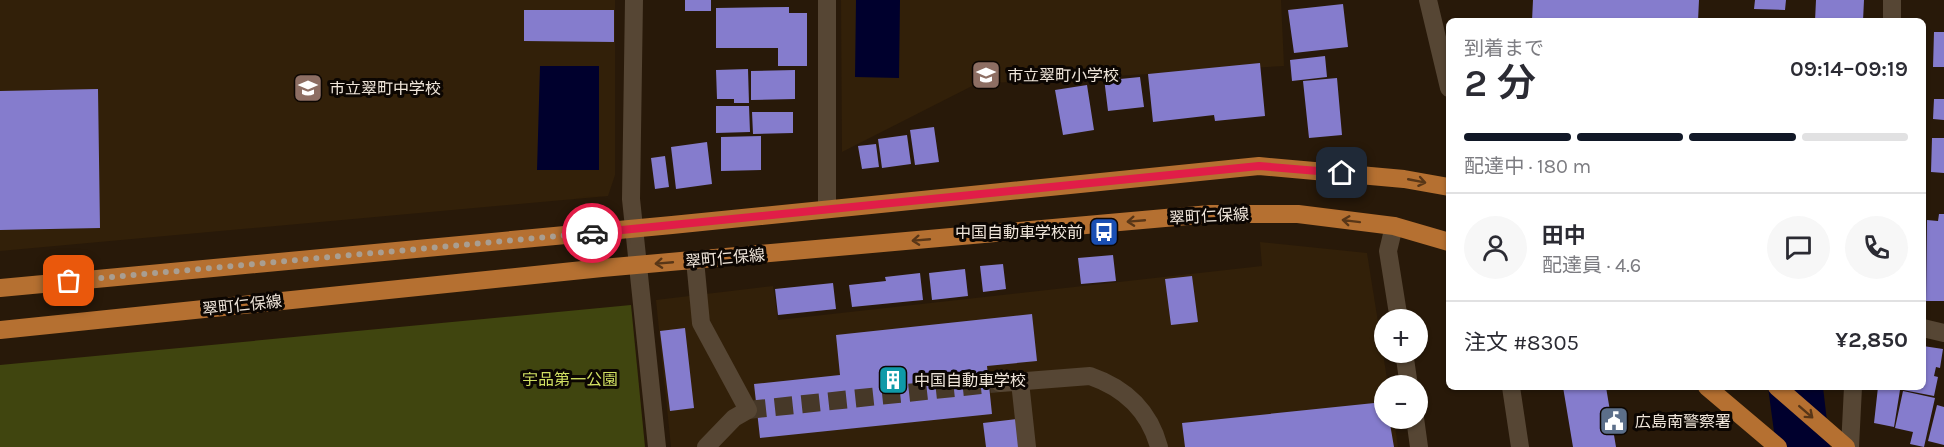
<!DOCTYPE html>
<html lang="ja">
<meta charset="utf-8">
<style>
body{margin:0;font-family:Karla,"Noto Sans JP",sans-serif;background:#f7f7f7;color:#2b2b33;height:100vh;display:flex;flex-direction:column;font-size:22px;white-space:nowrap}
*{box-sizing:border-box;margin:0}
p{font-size:20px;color:#7c7c81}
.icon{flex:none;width:33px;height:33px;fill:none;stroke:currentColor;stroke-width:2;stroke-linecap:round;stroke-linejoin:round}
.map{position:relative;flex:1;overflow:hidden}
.panel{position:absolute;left:1446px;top:18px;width:480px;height:372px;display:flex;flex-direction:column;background:#fff;border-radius:9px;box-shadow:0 2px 4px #0004}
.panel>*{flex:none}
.tools{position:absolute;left:1374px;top:309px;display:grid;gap:12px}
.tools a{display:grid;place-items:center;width:54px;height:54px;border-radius:50%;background:#fff;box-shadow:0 2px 4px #0004;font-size:30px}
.pin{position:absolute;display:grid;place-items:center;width:51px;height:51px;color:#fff;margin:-26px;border-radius:12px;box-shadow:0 3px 9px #0006}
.courier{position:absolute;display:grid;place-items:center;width:60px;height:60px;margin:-30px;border:4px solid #e11d48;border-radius:50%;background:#fff;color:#222;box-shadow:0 2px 8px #0007}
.overview em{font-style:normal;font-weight:600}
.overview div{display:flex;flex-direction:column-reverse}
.overview{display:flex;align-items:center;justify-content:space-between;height:102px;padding:0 18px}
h1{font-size:39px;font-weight:600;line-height:45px}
.bar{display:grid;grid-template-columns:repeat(4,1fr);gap:9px 6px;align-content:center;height:72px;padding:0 18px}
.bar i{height:8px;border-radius:4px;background:#e1e1e2}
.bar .current{background:#111827}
.bar p{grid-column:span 4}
.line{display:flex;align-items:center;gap:15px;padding:0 18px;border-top:2px solid #e1e1e2}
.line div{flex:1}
.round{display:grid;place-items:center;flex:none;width:63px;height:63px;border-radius:32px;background:#f7f7f7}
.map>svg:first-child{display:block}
.built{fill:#322009}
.green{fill:#40450f}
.water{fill:#00002d}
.building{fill:#857ccd}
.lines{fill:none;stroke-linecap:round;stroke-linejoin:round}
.minor-tunnel{stroke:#463828;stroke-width:18;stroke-dasharray:18 9;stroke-linecap:butt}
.minor{stroke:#564634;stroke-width:18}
.major{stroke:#b57031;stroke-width:18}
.oneway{stroke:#583617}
.done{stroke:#a99e91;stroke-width:6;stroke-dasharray:0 10.8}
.route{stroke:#e11d48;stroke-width:8}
.labels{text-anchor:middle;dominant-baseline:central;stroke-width:6;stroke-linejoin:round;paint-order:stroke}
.poi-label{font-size:16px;fill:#efe5da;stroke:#0c0602;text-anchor:start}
.street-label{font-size:16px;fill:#efe5da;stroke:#0c0602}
.park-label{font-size:16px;fill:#d1df62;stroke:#0c0602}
</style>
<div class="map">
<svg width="1944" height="447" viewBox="0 0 1944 447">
<rect width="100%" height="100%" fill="#281909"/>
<path class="built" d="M0 0H615V175L608 196 0 251Z
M841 0H1281L1284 66 976 84 842 152Z
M1260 242 1367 253 1388 385 1384 386V418L1394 419 1398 447H671L656 300 773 286 778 320 1262 266Z"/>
<path class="green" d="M631 305 645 447H0V365Z"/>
<path class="water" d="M856 0H900L899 78 855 77Z
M540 66H599V170H537Z
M1768 387H1823L1830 447H1776Z"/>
<path class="building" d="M685 0H711V11H685Z
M1533 0H1699L1698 21H1532Z
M1755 0H1786L1785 10 1754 9Z
M1816 0H1864L1863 21H1815Z
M1343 4 1348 47 1294 53 1288 10Z
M789 7V13H807V66H778V48H716V8Z
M524 10H614V42L524 41Z
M1934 32H1944V67H1933Z
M1325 56 1327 77 1292 81 1290 60Z
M1260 63 1265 116 1215 121 1214 115 1153 122 1148 74Z
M748 69 749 103H734V99H717L716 70Z
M795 70V99L751 100V71Z
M1120 77V79L1140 77 1144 107 1108 111 1104 78Z
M1337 78 1342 135 1309 138 1303 81Z
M1087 85 1094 130 1063 135 1055 90Z
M98 89 100 228 0 230V91Z
M1934 99H1944V120L1933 119Z
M716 106H749L750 132 716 133Z
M752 112H793V133L753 134Z
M934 127 939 162 915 165 910 130Z
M907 135 911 164 882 168 878 139Z
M761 136V170L721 171V137Z
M1932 138H1944V173L1931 172Z
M707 142 712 184 676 189 671 147Z
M876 144 879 167 862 169 858 146Z
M665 156 669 187 655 189 651 158Z
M1939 214H1944V301H1926L1927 220 1938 221Z
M1113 255 1116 281 1081 284 1078 258Z
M1003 264 1006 289 983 292 980 266Z
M965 269 968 296 932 300 929 273Z
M920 273 923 300 852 307 849 285 886 281 885 277Z
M1192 276 1198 322 1171 325 1165 279Z
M833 283 836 309 778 315 775 289Z
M1032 314 1037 361 987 366 992 414 760 438 754 384 840 375 836 335Z
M685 328 694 408 670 411 660 331Z
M1923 346 1943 349 1940 368 1936 367 1934 376 1938 377 1934 396 1898 389 1899 387H1923Z
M1563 387H1606L1616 447H1573Z
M1878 387 1900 390 1894 427 1874 423Z
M1903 391 1935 398 1924 447 1910 444 1913 432 1895 428Z
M1384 402V418H1389L1394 447H1185L1182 423Z
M1937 405 1944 407V445L1928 441Z
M1017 419 1020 447H986L983 423Z"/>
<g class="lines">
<path class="minor-tunnel" d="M748 410 1000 383"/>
<path class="minor" d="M634 0 631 199 657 447
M827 0V208
M1428 0 1449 88
M1892 21V0
M1394 226 1388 251 1399 320
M695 260 701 323 748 410 734 418 706 447
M1923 328 1944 333
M1404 352 1409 386
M1020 382 1027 447
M1000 383 1090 376C1125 388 1149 410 1159 447
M1511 387 1520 447
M1415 418 1419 447
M1850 447 1853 387"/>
<path class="major" d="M0 288 672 225 1259 166 1404 179 1449 187
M0 330 602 268 1210 214H1298L1394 226 1449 242
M1707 387 1778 447
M1777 387 1846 447"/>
</g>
<defs><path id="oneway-shaft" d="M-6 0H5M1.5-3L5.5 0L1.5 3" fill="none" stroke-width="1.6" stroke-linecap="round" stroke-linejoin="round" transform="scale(1.5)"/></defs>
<g class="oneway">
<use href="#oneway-shaft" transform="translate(1417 181) rotate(11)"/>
<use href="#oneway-shaft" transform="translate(1136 221) rotate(175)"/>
<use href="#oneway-shaft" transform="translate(1351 221) rotate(-173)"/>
<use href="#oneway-shaft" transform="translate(921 240) rotate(175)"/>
<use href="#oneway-shaft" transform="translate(664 263) rotate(175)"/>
<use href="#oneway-shaft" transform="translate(1806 412) rotate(41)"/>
</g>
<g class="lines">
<path class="done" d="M69 281 592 233"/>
<path class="route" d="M592 233 1259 166 1342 173"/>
</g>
<defs>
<g id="school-square" transform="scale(1.5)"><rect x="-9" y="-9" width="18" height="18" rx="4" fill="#8d6e63" stroke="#0c0602"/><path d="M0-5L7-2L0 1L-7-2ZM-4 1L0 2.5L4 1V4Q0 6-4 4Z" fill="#fff"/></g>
<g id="bus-square" transform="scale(1.5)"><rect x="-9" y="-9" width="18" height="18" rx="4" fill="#1a4fb4" stroke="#0c0602"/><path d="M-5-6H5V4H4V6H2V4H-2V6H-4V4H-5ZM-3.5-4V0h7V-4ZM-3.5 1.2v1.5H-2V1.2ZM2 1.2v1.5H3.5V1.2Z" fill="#fff"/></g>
<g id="building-square" transform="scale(1.5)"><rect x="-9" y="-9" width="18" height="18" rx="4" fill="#0f9aa8" stroke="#0c0602"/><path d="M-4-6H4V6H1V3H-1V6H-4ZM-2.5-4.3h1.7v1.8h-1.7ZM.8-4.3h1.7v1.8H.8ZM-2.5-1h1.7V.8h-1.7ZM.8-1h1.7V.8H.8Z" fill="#fff"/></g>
<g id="civic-square" transform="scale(1.5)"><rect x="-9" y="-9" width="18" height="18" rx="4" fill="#5c6f8a" stroke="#0c0602"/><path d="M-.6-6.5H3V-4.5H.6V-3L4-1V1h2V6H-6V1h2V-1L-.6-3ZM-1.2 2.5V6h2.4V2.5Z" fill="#fff"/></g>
</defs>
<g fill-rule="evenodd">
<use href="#school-square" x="986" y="75"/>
<use href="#school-square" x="308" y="88"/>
<use href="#bus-square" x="1104" y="232"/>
<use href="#building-square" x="893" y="380"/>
<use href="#civic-square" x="1614" y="421"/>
</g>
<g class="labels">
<g class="poi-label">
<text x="1007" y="75">市立翠町小学校</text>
<text x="329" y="88">市立翠町中学校</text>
<text x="1083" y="232" text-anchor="end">中国自動車学校前</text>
<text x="914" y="380">中国自動車学校</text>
<text x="1635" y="421">広島南警察署</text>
</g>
<g class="street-label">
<text transform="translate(1209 216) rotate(-3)">翠町仁保線</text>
<text transform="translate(725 258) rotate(-5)">翠町仁保線</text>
<text transform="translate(242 305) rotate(-6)">翠町仁保線</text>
</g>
<g class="park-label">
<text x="570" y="379">宇品第一公園</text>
</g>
</g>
</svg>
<div class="tools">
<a>+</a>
<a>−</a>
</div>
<div class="pin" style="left:69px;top:281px;background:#ea580c"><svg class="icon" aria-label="bag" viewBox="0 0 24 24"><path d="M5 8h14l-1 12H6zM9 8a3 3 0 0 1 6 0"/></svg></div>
<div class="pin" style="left:1342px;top:173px;background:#1f2937"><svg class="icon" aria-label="home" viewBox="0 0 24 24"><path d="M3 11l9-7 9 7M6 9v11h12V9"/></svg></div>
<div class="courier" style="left:592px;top:233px"><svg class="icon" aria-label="car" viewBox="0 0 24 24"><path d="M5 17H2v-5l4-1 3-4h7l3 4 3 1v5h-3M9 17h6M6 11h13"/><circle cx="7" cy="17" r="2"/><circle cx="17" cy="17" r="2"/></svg></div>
<section class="panel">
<div class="overview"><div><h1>2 分</h1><p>到着まで</p></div><em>09:14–09:19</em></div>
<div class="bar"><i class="current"></i><i class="current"></i><i class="current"></i><i></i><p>配達中 · 180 m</p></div>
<div class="line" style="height:108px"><a class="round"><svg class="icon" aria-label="person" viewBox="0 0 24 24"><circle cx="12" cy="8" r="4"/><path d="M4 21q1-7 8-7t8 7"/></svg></a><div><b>田中</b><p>配達員 · 4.6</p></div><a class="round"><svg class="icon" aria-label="chat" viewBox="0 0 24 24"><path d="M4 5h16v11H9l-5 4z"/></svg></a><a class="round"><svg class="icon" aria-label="phone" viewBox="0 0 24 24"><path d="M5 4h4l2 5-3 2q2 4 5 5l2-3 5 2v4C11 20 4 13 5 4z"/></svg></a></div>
<div class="line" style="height:78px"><div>注文 #8305</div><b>¥2,850</b></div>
</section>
</div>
